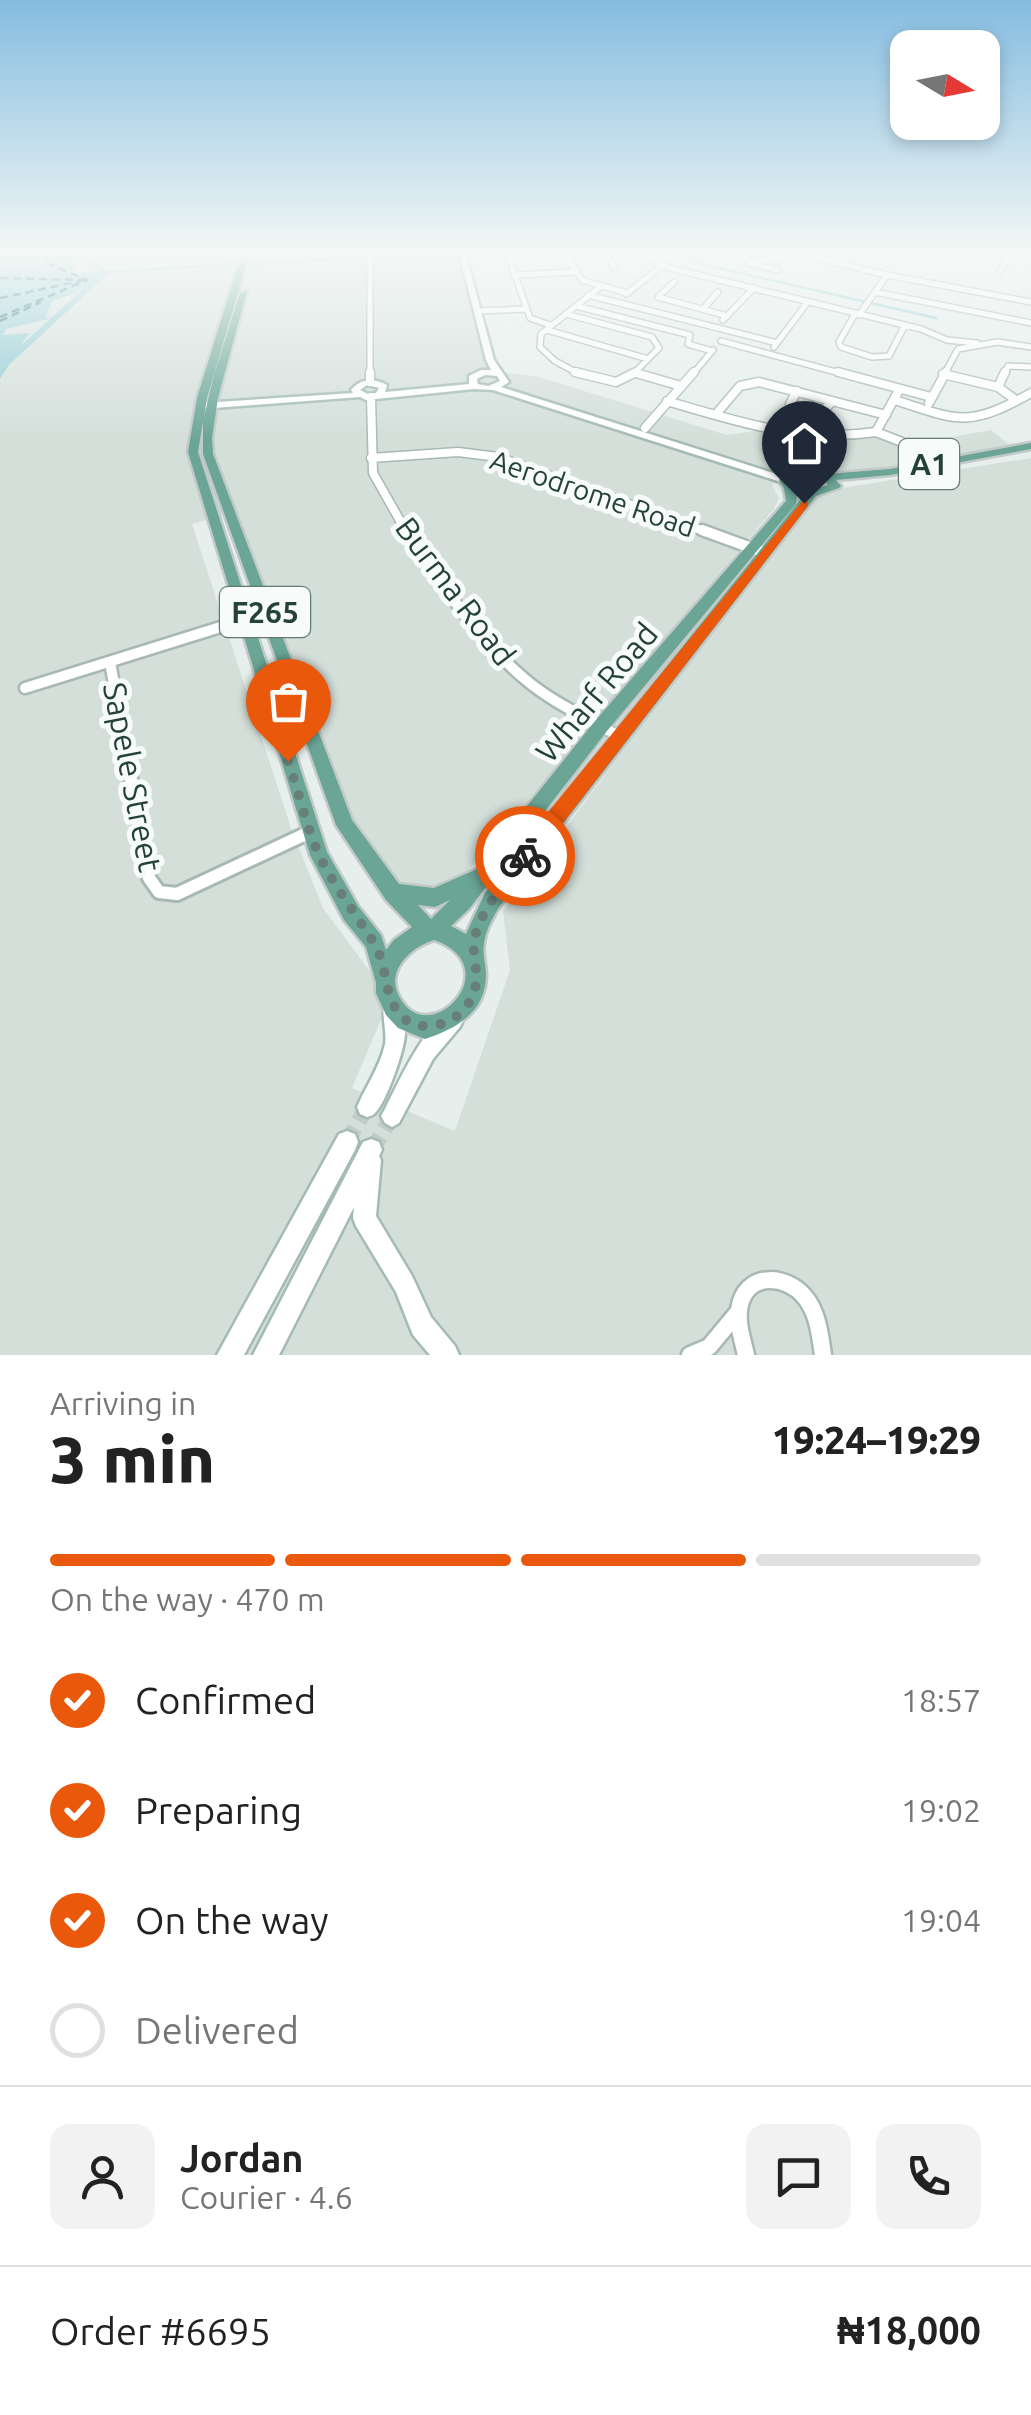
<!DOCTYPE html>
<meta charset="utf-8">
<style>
body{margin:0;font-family:Ubuntu,sans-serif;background:#f2f2f2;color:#222;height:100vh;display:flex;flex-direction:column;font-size:38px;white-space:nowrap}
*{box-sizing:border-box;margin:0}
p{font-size:32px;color:#767676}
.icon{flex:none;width:55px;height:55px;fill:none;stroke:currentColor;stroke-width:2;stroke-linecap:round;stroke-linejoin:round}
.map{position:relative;height:1355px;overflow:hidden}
.panel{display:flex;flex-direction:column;background:#fff;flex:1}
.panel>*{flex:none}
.needle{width:65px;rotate:100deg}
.tools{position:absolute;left:890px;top:30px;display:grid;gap:20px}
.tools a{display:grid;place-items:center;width:110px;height:110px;border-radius:20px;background:#fff;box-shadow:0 5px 15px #0003;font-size:50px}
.pin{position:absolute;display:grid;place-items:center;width:85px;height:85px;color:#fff;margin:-102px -42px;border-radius:50% 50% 50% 0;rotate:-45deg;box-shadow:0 0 10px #0007}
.pin .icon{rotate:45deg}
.courier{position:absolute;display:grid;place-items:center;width:100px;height:100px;margin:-50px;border:8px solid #ea580c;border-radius:50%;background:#fff;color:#222;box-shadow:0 2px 12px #0007}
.head em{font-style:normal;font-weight:800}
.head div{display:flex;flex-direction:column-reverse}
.head{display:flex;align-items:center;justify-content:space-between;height:170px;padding:0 50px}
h1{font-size:65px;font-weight:800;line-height:75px}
.bar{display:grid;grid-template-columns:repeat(4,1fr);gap:15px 10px;align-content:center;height:120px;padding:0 50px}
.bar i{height:12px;border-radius:8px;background:#e0e0e0}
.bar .on{background:#ea580c}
.bar p{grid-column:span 4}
.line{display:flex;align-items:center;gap:25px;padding:0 50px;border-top:2px solid #e0e0e0}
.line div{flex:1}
.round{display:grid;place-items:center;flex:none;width:105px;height:105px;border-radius:20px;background:#f2f2f2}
ol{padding:0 50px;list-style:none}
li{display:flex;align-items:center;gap:30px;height:110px}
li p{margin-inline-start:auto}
li .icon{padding:10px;border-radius:50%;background:#ea580c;color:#fff;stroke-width:4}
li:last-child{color:#767676}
li i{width:55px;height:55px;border:5px solid #e0e0e0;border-radius:50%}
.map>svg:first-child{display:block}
.built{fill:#d4dfda}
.water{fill:#8ec9d4}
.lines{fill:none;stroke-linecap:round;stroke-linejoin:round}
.stream{stroke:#8ec9d4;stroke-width:2.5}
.river{fill:#8ec9d4;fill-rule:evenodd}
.ferry{stroke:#1c6f80;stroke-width:2.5;stroke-dasharray:8 5;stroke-linecap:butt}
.street-tunnel{stroke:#bfccc8;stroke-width:16;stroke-dasharray:16 8;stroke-linecap:butt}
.street-far4-casing{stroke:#a8b8b2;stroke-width:8}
.street-far3-casing{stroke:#a8b8b2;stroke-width:11}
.street-far2-casing{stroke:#a8b8b2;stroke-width:15}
.street-far1-casing{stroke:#a8b8b2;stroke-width:18}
.street-casing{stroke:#a8b8b2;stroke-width:21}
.secondary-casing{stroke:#a4bbb3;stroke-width:5}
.primary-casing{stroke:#c2cac8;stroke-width:5}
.street-far4{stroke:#fff;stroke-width:5}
.street-far3{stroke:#fff;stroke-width:8}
.street-far2{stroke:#fff;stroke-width:10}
.street-far1{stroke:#fff;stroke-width:12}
.street{stroke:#fff;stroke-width:16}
.secondary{fill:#fff;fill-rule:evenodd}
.primary{fill:#6aa596;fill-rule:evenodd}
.route{fill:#ea580c}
.done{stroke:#687f78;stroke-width:10;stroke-dasharray:0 18}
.labels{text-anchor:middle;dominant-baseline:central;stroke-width:10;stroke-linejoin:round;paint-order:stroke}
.far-street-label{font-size:28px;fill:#24423a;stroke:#f7fbf9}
.shield{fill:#f7fbf9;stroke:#637a73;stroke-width:2.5}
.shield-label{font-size:30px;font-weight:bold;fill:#24423a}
.street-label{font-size:32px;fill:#24423a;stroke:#f7fbf9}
</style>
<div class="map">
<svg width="1031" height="1355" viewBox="0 0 1031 1355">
<rect width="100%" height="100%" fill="#e6efeb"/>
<path class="built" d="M83 252H465L487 342 502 372 539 377 727 435 768 429 798 443 883 437 913 444 991 430 1011 446 851 476 784 470 772 485 779 498 774 509 458 883 439 896 404 890 346 830 229 513 192 524 291 828 323 908 369 970 380 994 382 1017 352 1088 455 1131 510 970 503 911 808 504 822 493 848 487 1031 458V1355H0V379L28 334 2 335 6 329 44 318 53 300 67 299 79 287 105 275 72 273Z"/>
<path class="water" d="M0 252H83L72 272H108C91 282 72 298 53 300L45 317 52 318 6 329 3 335 29 333 0 379Z"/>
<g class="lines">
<path class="stream" d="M680 252 692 261 714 267 936 318
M246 264 479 252
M106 272 238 264"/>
<path class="river" d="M68 252H77L110 272 0 373V365L101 272Z"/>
<path class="ferry" d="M0 278 86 280
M0 298 81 281
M0 317 87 280 44 262 48 252
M0 321 41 302"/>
<path class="street-tunnel" d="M347 1142 367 1107
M372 1150 392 1116"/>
<g class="street-far4-casing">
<path id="street-far4" d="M370 252V375
M507 252 530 318 550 325
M564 252 582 280 627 293
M606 252 615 269
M645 252 662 266 921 329 947 340 977 343
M255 253 268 252
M778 270 748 263 801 254 887 275
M1000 272 1011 252
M514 275 574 272
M674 282 658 297 727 316
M875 292 1031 323
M626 294 662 266
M588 295 777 343
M576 306 690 335 688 344 712 351
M703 309 718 292
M477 311 526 309
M566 314 652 337 659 348 632 375
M566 314 541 334 540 347 555 361 581 375
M566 314 600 287
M855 314 839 342 841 347 872 357 889 356 905 325
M859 315 887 275 1031 302
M723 320 754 288
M547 330 648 359
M721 341 847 375
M774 347 807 303
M636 373 642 375
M692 375 713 350
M944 375 958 349 997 342 1031 347
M1004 375 1008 366 1031 367"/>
</g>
<g class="street-far3-casing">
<path id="street-far3" d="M370 372V382
M575 372 616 382 636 372
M838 372 931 397
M636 373 681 386
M943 374 998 387 1013 398
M998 387 1005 372
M797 391 790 404 822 413 832 401
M371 397 373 473 407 533
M895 400C959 421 968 428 1031 393
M667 401C738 422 801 443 876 432L899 390
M929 403 946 372
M716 414 740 386 759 382 886 415
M645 428 694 372
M876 432 902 442 929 464
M371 458 458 452 498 457 709 533"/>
</g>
<g class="street-far2-casing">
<path id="street-far2" d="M406 530C440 582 478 640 526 680 553 703 588 718 618 736
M702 530 765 553
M110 662 124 739
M25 688 243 620"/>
</g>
<g class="street-far1-casing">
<path id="street-far1" d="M123 736 149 878 159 892 177 894 312 831"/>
</g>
<g class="street-casing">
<path id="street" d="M690 1355 709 1347 739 1311
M746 1355C742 1337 735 1319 741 1301 751 1272 787 1276 804 1296 818 1312 820 1335 823 1355"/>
</g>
<g class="secondary-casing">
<path id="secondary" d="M459 252H465L494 360 509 382 501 387 789 478V482H781L493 390 474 389 366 400 360 397 201 409 196 406 201 403 353 393 351 390C361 378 374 378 387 385L385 392 469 384V376L481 370H491L486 360ZM485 375 497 376 500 381 488 386 478 384 477 379ZM367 385 379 388 376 393 368 394 360 390Z
M392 999 399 1002C403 1012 405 1022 405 1033 405 1049 386 1104 374 1114 372 1116 369 1116 367 1117L360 1114 357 1107C366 1086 380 1067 385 1044 387 1030 381 1016 385 1002Z
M453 1010 460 1013 463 1020 460 1027 433 1059 399 1123 392 1127 385 1123 381 1116 385 1109C399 1081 425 1023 453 1010Z
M347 1131 355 1134 358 1142 355 1150 244 1355H217L339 1134Z
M371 1139 379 1142 382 1150 379 1156 381 1160 376 1216 412 1276 431 1317 455 1346 459 1355H430L413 1335 396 1292 356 1226 353 1218 354 1207 279 1355H253L363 1142Z"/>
</g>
<g class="primary-casing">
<path id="primary" d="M242 252H250L207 398 204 417 214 375 240 293 247 291 218 398 212 438 213 454 352 820 399 884 434 888 477 869 595 721 786 501 784 488 779 480 787 471 827 474 890 469 1031 443V449L890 475 836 480 841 486 839 488 816 496 499 907C493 918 485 931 484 944 482 955 486 964 486 975 486 1012 456 1029 425 1039L398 1028 386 1015 376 993V983L366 947 344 920 310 855 188 452 197 398ZM203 421V454L336 825 386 900 412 927 394 940 386 950 381 935 358 906 327 852 198 452ZM794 477 824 480 828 485 812 489 794 485 791 480ZM797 493 804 495 485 893 466 934 451 926 469 909 607 731 796 504ZM450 900 431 919 418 905 435 907ZM434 940C510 967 429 1051 400 998 384 971 411 947 434 940Z"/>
</g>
<use href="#street-far4" class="street-far4"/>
<use href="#street-far3" class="street-far3"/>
<use href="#street-far2" class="street-far2"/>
<use href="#street-far1" class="street-far1"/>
<use href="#street" class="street"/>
<use href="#secondary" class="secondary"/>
<use href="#primary" class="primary"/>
</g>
<linearGradient id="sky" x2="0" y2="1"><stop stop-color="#84bce0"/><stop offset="0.57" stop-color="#f4f8f6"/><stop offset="1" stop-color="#f4f8f6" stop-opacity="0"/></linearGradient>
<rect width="1031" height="442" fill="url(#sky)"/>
<path class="route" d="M804 499 808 500V506L532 863H518V849Z"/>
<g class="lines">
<path class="done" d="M288 761C299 792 306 827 320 857 335 888 356 914 374 943 391 972 380 1003 411 1024 441 1032 470 1016 476 984 478 967 471 953 475 936 484 905 506 881 525 856"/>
</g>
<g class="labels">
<g class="far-street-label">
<text transform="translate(593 493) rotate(19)">Aerodrome Road</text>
</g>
<g class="shield">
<rect x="899" y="439" width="60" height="50" rx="8"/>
<rect x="220" y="587" width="90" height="50" rx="8"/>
</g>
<g class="shield-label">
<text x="929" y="464">A1</text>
<text x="265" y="612">F265</text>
</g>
<g class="street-label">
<text transform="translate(456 591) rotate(53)">Burma Road</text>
<text transform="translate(596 692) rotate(-50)">Wharf Road</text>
<text transform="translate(133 777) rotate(79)">Sapele Street</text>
</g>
</g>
</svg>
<div class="tools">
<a><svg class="needle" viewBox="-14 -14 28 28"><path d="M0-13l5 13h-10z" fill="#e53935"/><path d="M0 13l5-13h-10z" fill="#767676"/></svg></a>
</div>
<div class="pin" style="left:288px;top:761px;background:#ea580c"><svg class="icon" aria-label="bag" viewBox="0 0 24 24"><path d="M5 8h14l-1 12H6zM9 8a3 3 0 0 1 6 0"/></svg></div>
<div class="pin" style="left:804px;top:503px;background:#1f2937"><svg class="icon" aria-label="home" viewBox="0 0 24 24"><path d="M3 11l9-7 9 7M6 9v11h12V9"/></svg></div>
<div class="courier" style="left:525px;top:856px"><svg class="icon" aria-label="bike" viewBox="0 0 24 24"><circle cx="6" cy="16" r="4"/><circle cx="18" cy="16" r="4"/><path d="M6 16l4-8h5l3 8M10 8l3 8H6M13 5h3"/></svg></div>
</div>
<section class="panel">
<div class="head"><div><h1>3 min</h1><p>Arriving in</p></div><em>19:24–19:29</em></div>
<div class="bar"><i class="on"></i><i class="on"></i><i class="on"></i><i></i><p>On the way · 470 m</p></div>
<ol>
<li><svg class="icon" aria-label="check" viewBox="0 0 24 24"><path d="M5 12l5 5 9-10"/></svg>Confirmed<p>18:57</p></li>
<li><svg class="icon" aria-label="check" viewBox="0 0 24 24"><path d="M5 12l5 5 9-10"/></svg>Preparing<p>19:02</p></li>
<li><svg class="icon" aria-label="check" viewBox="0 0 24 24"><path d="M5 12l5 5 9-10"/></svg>On the way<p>19:04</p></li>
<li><i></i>Delivered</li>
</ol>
<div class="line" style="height:180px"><a class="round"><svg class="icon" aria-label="person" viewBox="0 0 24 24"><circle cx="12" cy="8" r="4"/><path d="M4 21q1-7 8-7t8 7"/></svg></a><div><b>Jordan</b><p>Courier · 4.6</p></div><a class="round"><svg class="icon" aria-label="chat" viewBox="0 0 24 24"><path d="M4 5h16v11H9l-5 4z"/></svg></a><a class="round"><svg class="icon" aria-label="phone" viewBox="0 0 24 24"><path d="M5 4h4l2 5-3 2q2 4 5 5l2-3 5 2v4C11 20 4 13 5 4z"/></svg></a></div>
<div class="line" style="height:130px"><div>Order #6695</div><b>₦18,000</b></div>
</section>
